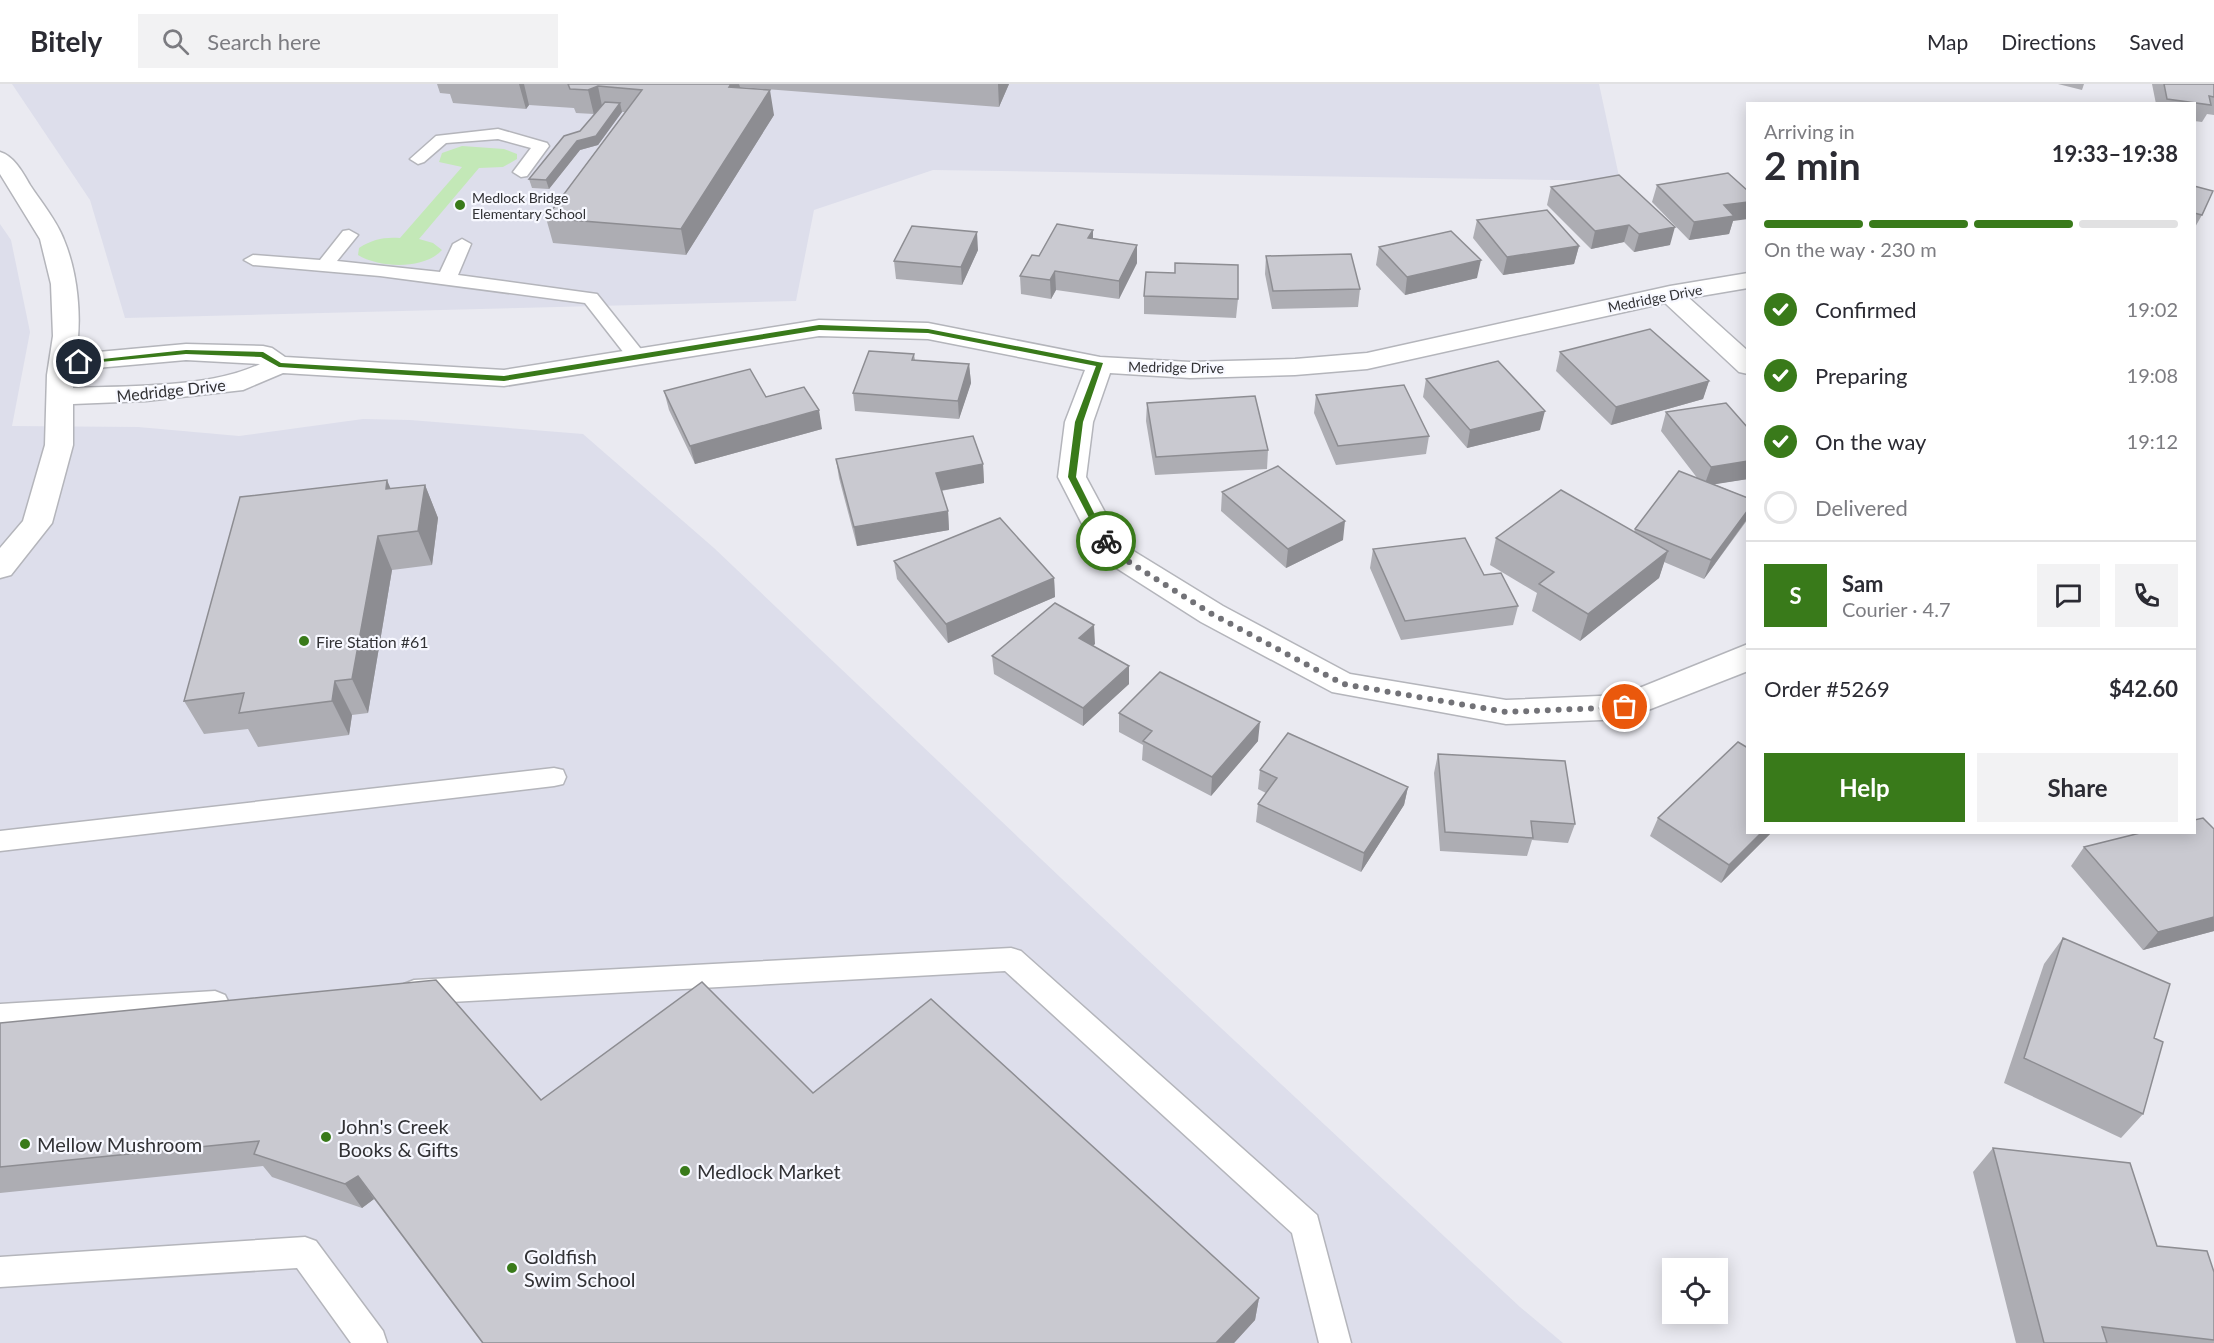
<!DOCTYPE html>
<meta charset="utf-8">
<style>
body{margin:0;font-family:Lato,sans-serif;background:#f2f2f3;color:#2b2b33;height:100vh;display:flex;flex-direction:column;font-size:22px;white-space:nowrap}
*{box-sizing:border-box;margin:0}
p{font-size:20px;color:#7c7c81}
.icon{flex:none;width:33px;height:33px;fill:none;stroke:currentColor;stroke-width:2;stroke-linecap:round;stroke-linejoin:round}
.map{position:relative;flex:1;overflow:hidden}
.sheet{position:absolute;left:1746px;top:18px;width:450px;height:732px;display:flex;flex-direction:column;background:#fff;border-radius:0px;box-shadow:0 3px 15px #0003}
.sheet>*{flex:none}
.buttons{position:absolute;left:1662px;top:1174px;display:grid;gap:12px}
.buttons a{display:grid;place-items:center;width:66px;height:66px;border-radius:0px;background:#fff;box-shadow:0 3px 15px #0003;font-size:30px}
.pin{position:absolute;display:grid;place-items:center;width:51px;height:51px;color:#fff;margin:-26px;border:3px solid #fff;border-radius:50%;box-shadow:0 2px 6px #0007}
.courier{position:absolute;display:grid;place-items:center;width:60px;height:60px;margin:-30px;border:4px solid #397a1a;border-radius:50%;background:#fff;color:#222;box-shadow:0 2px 8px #0007}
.overview em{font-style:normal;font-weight:700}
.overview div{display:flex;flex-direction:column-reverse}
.overview{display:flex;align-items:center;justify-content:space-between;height:102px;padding:0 18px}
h1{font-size:39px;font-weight:700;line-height:45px}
.bar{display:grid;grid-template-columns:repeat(4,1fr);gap:9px 6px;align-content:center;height:72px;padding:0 18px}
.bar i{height:8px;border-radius:4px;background:#e1e1e2}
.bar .active{background:#397a1a}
.bar p{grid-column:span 4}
.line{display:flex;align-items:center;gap:15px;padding:0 18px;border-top:2px solid #e1e1e2}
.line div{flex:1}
.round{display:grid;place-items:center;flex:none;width:63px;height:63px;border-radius:0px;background:#f2f2f3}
ol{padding:0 18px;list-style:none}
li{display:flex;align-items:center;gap:18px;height:66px}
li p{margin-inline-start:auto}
li .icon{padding:6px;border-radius:50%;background:#397a1a;color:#fff;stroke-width:4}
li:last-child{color:#7c7c81}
li i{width:33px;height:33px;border:3px solid #e1e1e2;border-radius:50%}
.button{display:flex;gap:12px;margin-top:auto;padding:12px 18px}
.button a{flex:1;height:69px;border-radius:0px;background:#397a1a;color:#fff;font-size:24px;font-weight:700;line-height:69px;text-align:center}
.button a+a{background:#f2f2f3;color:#2b2b33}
header{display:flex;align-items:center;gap:36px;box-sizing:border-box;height:84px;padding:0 30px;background:#fff;border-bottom:2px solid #e1e1e2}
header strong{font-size:28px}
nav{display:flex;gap:33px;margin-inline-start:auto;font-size:21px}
.search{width:420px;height:54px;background:#f2f2f3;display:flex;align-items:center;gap:15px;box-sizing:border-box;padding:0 21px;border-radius:0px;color:#7c7c81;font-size:22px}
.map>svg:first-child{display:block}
.built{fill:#dddeeb}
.green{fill:#c3e8b7}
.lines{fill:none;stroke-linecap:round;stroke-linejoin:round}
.service-casing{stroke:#b4b5bb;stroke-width:3}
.minor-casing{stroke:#b4b5bb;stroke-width:3}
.service{fill:#fff;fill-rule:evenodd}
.minor{fill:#fff;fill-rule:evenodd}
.wall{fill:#adadb3}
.shaded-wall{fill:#8d8d92}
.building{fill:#c9c9d0;stroke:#8d8d92;stroke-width:1.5}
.route{fill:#397a1a}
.done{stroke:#727277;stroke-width:6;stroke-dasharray:0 10.8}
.poi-dot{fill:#397a1a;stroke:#f7f8ff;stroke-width:2}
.labels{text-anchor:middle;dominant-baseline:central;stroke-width:4.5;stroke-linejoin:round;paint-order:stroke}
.far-poi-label{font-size:14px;fill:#323235;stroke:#f7f8ff;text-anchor:start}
.far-street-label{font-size:14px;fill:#323235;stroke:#f7f8ff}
.street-label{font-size:16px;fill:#323235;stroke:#f7f8ff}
.poi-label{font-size:16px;fill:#323235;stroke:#f7f8ff;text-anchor:start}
.near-poi-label{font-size:20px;fill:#323235;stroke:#f7f8ff;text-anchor:start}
</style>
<header>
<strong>Bitely</strong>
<div class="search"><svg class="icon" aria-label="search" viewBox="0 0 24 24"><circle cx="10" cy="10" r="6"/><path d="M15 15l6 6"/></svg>Search here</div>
<nav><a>Map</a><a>Directions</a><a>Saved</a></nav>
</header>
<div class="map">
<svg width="2214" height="1259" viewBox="0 0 2214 1259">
<rect width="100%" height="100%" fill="#eaeaf1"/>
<path class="built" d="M12 0H1599L1620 97 933 86 814 126 796 217 125 234 90 116Z
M0 140 11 156 30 248 12 342 138 343 239 352 363 335 410 336 583 350 714 464 1101 832 1520 1223 1563 1259H0Z"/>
<path class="green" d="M462 62 504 65 517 70V75L503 83 479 84 419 155 433 159 442 166C424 186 379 184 358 171L359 164C373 155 384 153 400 154L462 83 439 78 442 69Z"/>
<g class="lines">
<g class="service-casing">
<path id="service" d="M498 45 547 59 549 62 527 92 521 93 513 88 531 64 498 55 446 59 424 78 418 80 410 75 436 52Z
M349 146 358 151 337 177 440 188 453 160 462 155 471 160 458 191 597 210 648 274 638 280 631 278 585 219 380 192 253 181 244 176 253 171 320 176 343 147Z
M554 684 563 686 566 693 563 700 554 702 0 767V747Z
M1011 864 1021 867 1317 1131 1351 1259H1319L1292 1149 1005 887 414 920 404 916 400 908 404 900 414 896Z
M215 907 225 911 229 919 225 927 215 931 0 944V920Z
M305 1153 316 1157 383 1247 387 1259H351L297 1184 0 1203V1173Z"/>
</g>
<g class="minor-casing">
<path id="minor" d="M0 68C14 72 23 89 30 101 41 118 57 137 64 156 78 190 82 234 76 270L186 260 263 262 272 264 285 273 504 286 819 236 928 239 1100 273 1190 278 1295 275 1367 269 1670 202 1748 189V204L1689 214 1748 267V290L1739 288 1665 219 1367 285 1295 291 1190 294 1110 289 1093 338 1086 393 1122 460 1223 522 1350 590 1506 616 1622 611 1748 560V587L1625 635 1506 640 1332 608 1201 538 1099 473 1058 393 1065 338 1085 286 928 255 819 252 504 302 283 289 243 306 146 317 73 320V361L52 439 11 491 0 494V464L23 437 45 361 47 291 53 252 51 200 40 155 0 90ZM186 276 260 280C210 304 130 302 73 304L74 286Z"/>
</g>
<use href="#service" class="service"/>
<use href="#minor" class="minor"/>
</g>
<path class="wall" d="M437 0H1009L999 23 740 3 739 4 774 31 686 171 553 159 546 134 625 28H622L598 61 580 66 549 105 532 104 529 95 580 47 594 30 576 29 574 24 529 21 526 25 453 19 450 10 440 9Z
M2058 0H2084L2082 6Z
M2152 0H2214V31L2207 30 2202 38 2194 37V20H2156Z
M1657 101 1733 137 1729 150 1689 156 1652 118Z
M2194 102 2202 131 2194 145Z
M1551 103 1670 161 1634 168 1624 158 1591 165 1547 121Z
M1477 136 1579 162 1574 180 1503 191 1473 154Z
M1093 154 1137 161V179L1119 215 1056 206 1051 215 1021 210 1020 192 1039 172Z
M1379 163 1477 194 1405 211 1376 181Z
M978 166 962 201 896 195 894 177Z
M1266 172 1360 205 1358 223 1272 225 1265 190Z
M1144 212 1238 215 1236 234 1144 230Z
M1560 268 1709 297 1703 315 1611 341 1556 287Z
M914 270 915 276 969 280 971 299 959 335 855 327 853 309Z
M1426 295 1540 346 1467 364 1423 313Z
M664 307 766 313 822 345 695 380 669 326Z
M1316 311 1429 352 1426 370 1336 381 1314 329Z
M1147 319 1268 366 1267 385 1155 391 1146 337Z
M1666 328 1748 395 1714 400 1748 414V435L1704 495 1664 478 1659 494 1580 557 1532 527 1537 509 1490 481 1496 454 1634 448 1635 445 1698 395 1661 347Z
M836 375 983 380 984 399 941 407 948 427 949 446 857 462 839 394Z
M425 401 438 434 432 481 392 486 368 629 352 631 349 651 258 663 248 645 204 650 184 617 391 405Z
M1222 408 1343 456 1286 484 1221 427Z
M1373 465 1484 491 1518 522 1513 541 1401 556 1370 484Z
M894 477 1054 494 1055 513 948 559 897 495Z
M1095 560 1092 562 1129 600 1083 642 994 590 992 572Z
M1119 629 1258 657 1211 712 1142 676 1143 661 1119 648Z
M1438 670 1575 740 1568 759 1532 756 1527 772 1440 767 1434 689Z
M1260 686 1408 703 1404 721 1361 788 1256 738 1258 720 1266 709 1258 705Z
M1658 734 1748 748H1772L1721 799 1650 752Z
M2084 763 2214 847 2143 866 2071 782Z
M2063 854 2143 1030 2121 1054 2004 999 2044 880Z
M0 939 541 1016 813 1009 1259 1214 1255 1236 1234 1259H482L374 1115 362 1124 272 1093 263 1082 0 1109Z
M1993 1064 2157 1162 2214 1188V1259H2016L1973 1088Z"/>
<path class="shaded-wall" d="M519 0H524L529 21 526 25Z
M727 0H739L740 3 738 6 740 18Z
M998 0H1009L999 23Z
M598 2 603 27 594 31 588 6Z
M770 6 774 31 686 171 681 145Z
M620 19 622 28 598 61 580 66 549 105 546 96 577 57Z
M1748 118V135L1733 137 1729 150 1689 156 1694 138 1724 121Z
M1629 141 1624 158 1591 165 1595 147Z
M1675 143 1670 161 1634 168 1639 150Z
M1093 146V164L1088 154Z
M977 148 978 166 962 201 961 183Z
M1137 161V179L1119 215V197Z
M1579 162 1574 180 1503 191 1507 173Z
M1481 176 1477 194 1405 211 1407 193Z
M1055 187 1056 206 1051 215 1050 196Z
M969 280 971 299 959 335 958 317Z
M1709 297 1703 315 1611 341 1616 323Z
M819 326 822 345 695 380 690 362Z
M1545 327 1540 346 1467 364 1470 346Z
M1748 377V395L1704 402 1711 383Z
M983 380 984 399 938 407 936 389Z
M387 396 401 429 386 405Z
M425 401 438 434 432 481 418 447Z
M1748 426 1747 435 1704 495 1711 476Z
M948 427 949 446 857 462 854 443Z
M1345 437 1343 456 1286 484 1288 465Z
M378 452 392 486 368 629 352 595Z
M1668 467 1659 494 1580 557 1588 530Z
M1054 494 1055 513 948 559 946 540Z
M1094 541 1095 560 1079 573V554Z
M1129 582V600L1083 642V624Z
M335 597 352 631 349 651 332 617Z
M1260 638 1258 657 1211 712 1212 693Z
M1408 703 1404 721 1361 788 1364 769Z
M1762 748H1772L1721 799 1729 781Z
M2214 833V847L2143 866 2158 848Z
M358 1092 374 1115 362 1124 345 1100Z
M1259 1214 1255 1236 1234 1259H1216Z"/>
<path class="building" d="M568 0H731L729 3 770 6 681 145 546 134 642 6 598 2 588 6 570 5Z
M2164 0H2214V13L2209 12 2211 21 2167 15Z
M605 18 620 19 596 52 577 57 546 96 529 95 564 52 580 47Z
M1728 89 1748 107V118L1724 121 1734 132 1694 138 1657 101Z
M1619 91 1675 143 1639 150 1629 141 1595 147 1551 103Z
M2194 102 2213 107 2202 131 2194 129Z
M1547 126 1579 162 1507 173 1477 136Z
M1057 140 1093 146 1088 154 1137 161 1119 197 1055 187 1050 196 1020 192 1032 171 1039 172Z
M912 142 977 148 961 183 894 177Z
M1451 147 1481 176 1407 193 1379 163Z
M1351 170 1360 205 1273 207 1266 172Z
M1175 179 1238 181V215L1144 212 1146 188 1175 189Z
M1650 245 1709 297 1616 323 1560 268Z
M869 267 914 270 912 276 969 280 958 317 853 309Z
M1498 277 1545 327 1470 346 1426 295Z
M750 285 766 313 804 303 819 326 690 362 664 307Z
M1404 301 1429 352 1338 362 1316 311Z
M1255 312 1268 366 1156 373 1147 319Z
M1726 319 1748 344V377L1711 383 1666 328Z
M973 352 983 380 936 389 948 427 854 443 836 375Z
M1278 382 1345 437 1288 465 1222 408Z
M1679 387 1748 414V426L1711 476 1635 445Z
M387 396 386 405 425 401 418 447 378 452 352 595 335 597 332 617 239 629 244 609 184 617 240 413Z
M1561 406 1668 467 1588 530 1539 500 1554 488 1496 454Z
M1000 434 1054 494 946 540 894 477Z
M1465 454 1484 491 1501 489 1518 522 1405 537 1373 465Z
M1055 519 1094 541 1079 554 1129 582 1083 624 992 572Z
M1160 588 1260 638 1212 693 1143 657 1152 647 1119 629Z
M1288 649 1408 703 1364 769 1258 720 1277 694 1260 686Z
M1738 658 1748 664V748H1762L1729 781 1658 734Z
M1438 670 1565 677 1575 740 1531 737 1533 754 1445 748Z
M2203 734 2214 745V833L2158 848 2084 763 2144 748H2194V736Z
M2063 854 2170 900 2154 954 2163 958 2143 1030 2024 974Z
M436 896 541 1016 702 898 813 1009 931 915 1259 1214 1216 1259H483L358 1092 345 1100 254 1070 259 1057 0 1083V939Z
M1993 1064 2130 1079 2157 1162 2207 1167 2214 1188V1256L2102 1243 2107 1259H2044Z"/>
<path class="route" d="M819 241 928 245 1103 279 1083 338 1076 393 1109 459 1101 457 1068 393 1075 338 1096 282 928 249 819 246 504 297 279 283 261 273 186 270 79 280 75 278 186 266 263 268 281 279 504 292Z"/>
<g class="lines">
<path class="done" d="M1106 457 1110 466 1212 530 1343 600 1506 628 1625 623"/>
</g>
<g class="poi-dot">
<circle cx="460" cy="121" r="6"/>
<circle cx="304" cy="557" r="6"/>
<circle cx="326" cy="1053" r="6"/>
<circle cx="25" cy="1060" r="6"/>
<circle cx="685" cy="1087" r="6"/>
<circle cx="512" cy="1184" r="6"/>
</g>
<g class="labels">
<g class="far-poi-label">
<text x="472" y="113">Medlock Bridge<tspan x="472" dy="16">Elementary School</tspan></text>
</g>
<g class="far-street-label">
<text transform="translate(1655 214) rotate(-11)">Medridge Drive</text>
<text transform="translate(1176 283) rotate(1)">Medridge Drive</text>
</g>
<g class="street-label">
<text transform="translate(171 306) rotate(-6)">Medridge Drive</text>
</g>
<g class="poi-label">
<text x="316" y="557">Fire Station #61</text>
</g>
<g class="near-poi-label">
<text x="338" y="1042">John's Creek<tspan x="338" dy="23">Books &amp; Gifts</tspan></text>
<text x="37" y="1060">Mellow Mushroom</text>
<text x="697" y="1087">Medlock Market</text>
<text x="524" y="1172">Goldfish<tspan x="524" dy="23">Swim School</tspan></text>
</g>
</g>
</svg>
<div class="buttons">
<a><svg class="icon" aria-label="locate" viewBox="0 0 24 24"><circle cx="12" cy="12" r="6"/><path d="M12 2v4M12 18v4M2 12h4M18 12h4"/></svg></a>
</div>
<div class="pin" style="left:1625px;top:623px;background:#ea580c"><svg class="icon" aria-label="bag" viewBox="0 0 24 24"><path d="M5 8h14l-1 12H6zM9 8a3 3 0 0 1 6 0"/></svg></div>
<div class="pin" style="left:79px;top:278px;background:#1f2937"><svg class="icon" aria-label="home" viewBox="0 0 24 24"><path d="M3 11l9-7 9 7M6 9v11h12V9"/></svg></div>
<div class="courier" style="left:1106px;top:457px"><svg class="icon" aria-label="bike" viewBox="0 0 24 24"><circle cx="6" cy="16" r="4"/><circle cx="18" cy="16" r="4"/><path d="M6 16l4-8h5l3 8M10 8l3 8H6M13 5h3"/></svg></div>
<section class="sheet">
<div class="overview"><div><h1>2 min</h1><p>Arriving in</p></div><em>19:33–19:38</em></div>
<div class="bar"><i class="active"></i><i class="active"></i><i class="active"></i><i></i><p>On the way · 230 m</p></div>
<ol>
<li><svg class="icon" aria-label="check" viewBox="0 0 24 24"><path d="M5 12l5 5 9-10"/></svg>Confirmed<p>19:02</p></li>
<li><svg class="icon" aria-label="check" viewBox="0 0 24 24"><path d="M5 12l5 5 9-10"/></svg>Preparing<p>19:08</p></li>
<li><svg class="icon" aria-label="check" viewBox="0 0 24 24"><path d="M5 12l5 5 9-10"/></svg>On the way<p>19:12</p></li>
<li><i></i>Delivered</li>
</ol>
<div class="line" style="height:108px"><b class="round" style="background:#397a1a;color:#fff">S</b><div><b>Sam</b><p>Courier · 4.7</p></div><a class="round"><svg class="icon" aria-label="chat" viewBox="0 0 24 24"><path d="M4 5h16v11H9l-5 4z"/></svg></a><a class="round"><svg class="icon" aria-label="phone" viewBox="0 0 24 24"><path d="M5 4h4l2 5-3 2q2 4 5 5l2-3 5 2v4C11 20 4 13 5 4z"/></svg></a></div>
<div class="line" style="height:78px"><div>Order #5269</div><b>$42.60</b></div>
<div class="button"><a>Help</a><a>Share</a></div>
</section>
</div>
